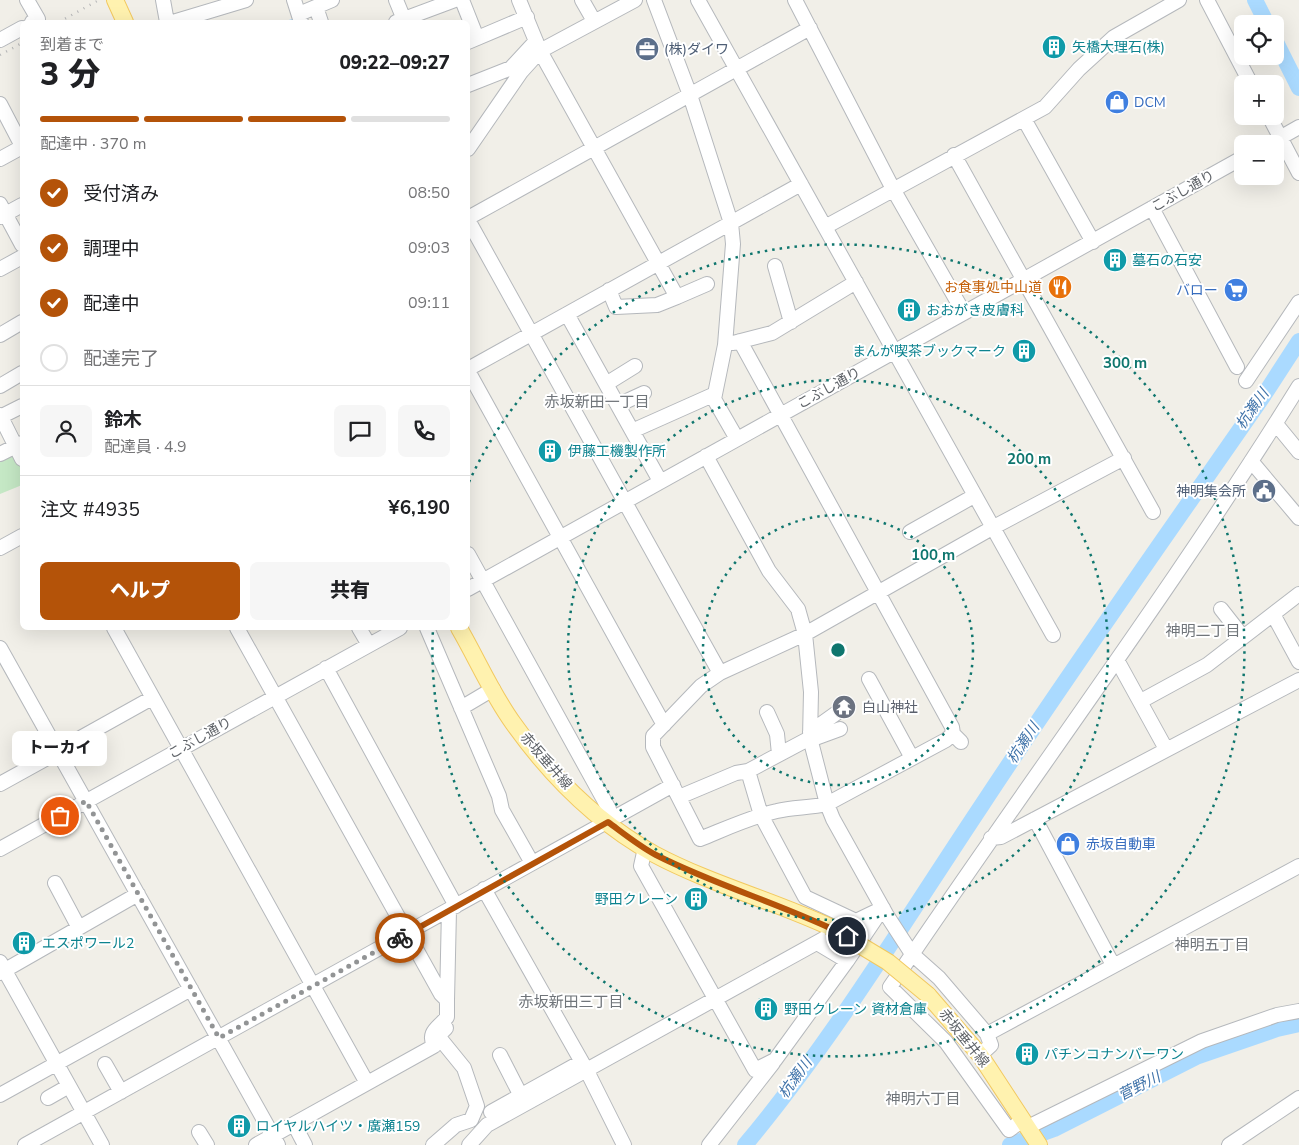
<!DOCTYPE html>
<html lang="ja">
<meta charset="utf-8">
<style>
body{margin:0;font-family:"Nunito Sans","Noto Sans JP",sans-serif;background:#f6f6f6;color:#202124;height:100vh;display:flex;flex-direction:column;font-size:19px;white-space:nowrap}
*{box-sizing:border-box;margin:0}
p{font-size:16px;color:#757577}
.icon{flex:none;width:28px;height:28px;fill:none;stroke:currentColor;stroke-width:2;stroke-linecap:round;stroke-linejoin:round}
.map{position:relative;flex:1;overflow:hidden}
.panel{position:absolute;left:20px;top:20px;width:450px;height:610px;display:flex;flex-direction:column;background:#fff;border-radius:8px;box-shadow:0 5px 20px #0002}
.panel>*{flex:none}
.controls{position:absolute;left:1234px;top:15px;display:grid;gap:10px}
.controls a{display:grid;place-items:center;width:50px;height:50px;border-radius:8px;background:#fff;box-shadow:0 5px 20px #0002;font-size:25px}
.pin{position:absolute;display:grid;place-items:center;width:42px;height:42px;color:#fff;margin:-21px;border:2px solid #fff;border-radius:50%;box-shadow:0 1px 5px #0007}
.courier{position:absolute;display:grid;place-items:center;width:50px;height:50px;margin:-25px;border:4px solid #b45309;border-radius:50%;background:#fff;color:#222;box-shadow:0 1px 6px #0007}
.bubble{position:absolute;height:35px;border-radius:8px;background:#fff;box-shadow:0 5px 20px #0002;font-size:16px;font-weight:800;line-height:35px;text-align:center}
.headline em{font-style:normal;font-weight:800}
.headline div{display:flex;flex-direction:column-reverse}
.headline{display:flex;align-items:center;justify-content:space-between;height:85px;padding:0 20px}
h1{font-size:32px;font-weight:800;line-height:38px}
.bar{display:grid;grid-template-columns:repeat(4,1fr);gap:8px 5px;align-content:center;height:60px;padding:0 20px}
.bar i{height:6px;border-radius:4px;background:#e0e0e0}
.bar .on{background:#b45309}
.bar p{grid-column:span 4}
.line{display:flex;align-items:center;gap:12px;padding:0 20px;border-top:1px solid #e0e0e0}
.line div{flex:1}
.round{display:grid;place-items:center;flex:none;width:52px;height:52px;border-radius:8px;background:#f6f6f6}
ol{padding:0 20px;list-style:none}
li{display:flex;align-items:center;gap:15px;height:55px}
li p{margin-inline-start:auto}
li .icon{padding:5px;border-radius:50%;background:#b45309;color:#fff;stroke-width:4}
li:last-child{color:#757577}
li i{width:28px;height:28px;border:2px solid #e0e0e0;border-radius:50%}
.button{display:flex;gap:10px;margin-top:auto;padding:10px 20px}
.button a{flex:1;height:58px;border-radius:8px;background:#b45309;color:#fff;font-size:20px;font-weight:800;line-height:58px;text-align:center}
.button a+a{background:#f6f6f6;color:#202124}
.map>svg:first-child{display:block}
.green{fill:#c5e8c5}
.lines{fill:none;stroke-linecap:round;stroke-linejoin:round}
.stream{stroke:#aadaff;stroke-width:2.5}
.river{stroke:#aadaff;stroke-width:16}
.minor-casing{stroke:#b5b8bc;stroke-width:16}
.major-casing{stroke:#f2c960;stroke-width:18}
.minor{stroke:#fff;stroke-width:14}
.major{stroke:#fff2af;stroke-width:16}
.rail{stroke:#b6b7b8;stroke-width:2.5;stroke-dasharray:1 6;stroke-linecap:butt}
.major-bridge-casing{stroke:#f2c960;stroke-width:18;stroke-linecap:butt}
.major-bridge{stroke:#fff2af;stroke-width:16}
.done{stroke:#929495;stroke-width:5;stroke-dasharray:0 9}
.route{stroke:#b45309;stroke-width:6}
.ring{fill:none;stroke:#0f766e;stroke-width:2.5;stroke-dasharray:2.5 5}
.labels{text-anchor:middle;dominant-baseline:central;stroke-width:4;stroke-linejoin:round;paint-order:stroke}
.culture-label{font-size:14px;fill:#0d838f;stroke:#fff;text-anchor:start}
.service-label{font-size:14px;fill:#4e5e75;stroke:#fff;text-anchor:start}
.shop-label{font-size:14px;fill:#366cbe;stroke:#fff;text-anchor:start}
.street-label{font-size:14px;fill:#5f6368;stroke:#fff}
.food-label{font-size:14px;fill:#c56008;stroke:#fff;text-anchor:end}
.worship-label{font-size:14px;fill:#5b616d;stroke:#fff;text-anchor:start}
.neighbourhood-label{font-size:15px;fill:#70757a;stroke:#fff}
.water-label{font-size:15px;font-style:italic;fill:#4174aa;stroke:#fff}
.centre{fill:#0f766e;stroke:#fff;stroke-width:2.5}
.ring-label{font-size:15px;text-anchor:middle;font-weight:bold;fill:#0f766e;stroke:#fff;stroke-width:4;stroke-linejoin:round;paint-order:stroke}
</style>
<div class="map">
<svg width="1299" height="1145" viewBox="0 0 1299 1145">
<rect width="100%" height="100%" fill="#f1efe8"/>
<path class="green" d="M14 450 22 466V485L0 494V456Z"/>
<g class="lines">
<path class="stream" d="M287 22 296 19"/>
<path class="river" d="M1255 0 1267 24
M1275 40 1299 88
M745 1145C833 1040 906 919 982 805 1074 665 1171 529 1266 392L1299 341
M1010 1145 1054 1129 1196 1057 1277 1029 1299 1024"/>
<g class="minor-casing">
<path id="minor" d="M27 0 38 19 32 22
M163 0 167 22
M294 0 301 22
M396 0 405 22
M462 0 477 38
M519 0 540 51 677 297 707 284
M582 0 594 21
M654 0 690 95 731 223 733 244 725 345 714 399 737 439
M698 0 1053 635
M795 0 893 189 964 313
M1207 0 1251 84
M316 7 321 22
M299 14 332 0
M173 22 246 0
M396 22 455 0
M0 40 22 28
M468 42 527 17
M468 85 511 68 536 41
M0 104 22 146
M1269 116 1299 173
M1024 119 1093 242
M1269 144 1299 127
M468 149 521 72 540 51 635 0
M954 155 1153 512
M0 159 22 147
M0 204 22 245
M1152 208 1237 367
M0 217 22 205
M468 218 810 28
M468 220 720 673
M825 227 1045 107 1079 69 1114 37 1179 0
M775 266 791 322
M0 269 22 257
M609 290 616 307 657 305 677 297
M567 314 660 481
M0 335 22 322
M740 341 952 727 953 734 961 742
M733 343 772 333 856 282
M468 369 801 184
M468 371 664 725
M1246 381 1299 302
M606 384 635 366
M0 386 22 373
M618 405 644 393
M0 415 22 459
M0 417 22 406
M1276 424 1299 452
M632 431 715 394
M0 454 22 443
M706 456 769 571 798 609 805 634 811 692 810 738 827 804 833 819 886 914 912 954 939 978 987 1034 991 1045 980 1055
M1251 461 1299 518
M910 532 974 496
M0 548 22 536
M468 554 609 809 608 823
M468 589 1242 158
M1221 609 1243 637
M1273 614 1299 662
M114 628 367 1083
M237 628 441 994 447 1000V1017C439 1028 427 1031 434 1046L256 1145
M359 628 369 645
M427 628 499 796 502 810 532 863
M0 648 278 1145
M1117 660 1166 749
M326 668 456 906
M869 679 912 758
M1141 701 1207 665 1299 594
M461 708 493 689
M767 712 777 734 779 754
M810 732 838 712
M953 734 946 740 827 804C810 808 793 807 777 811 750 817 725 829 700 839L653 747V736L701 686 720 673 805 634 992 528 1124 458
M810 740 840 729
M57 751 152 698
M748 771 810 738
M0 784 58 752
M679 797 736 773 748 771 761 815 805 897 856 921 883 908
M1035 819 1113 965
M991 838 1001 837 1299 680
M645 848 641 866 755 1070 775 1060 847 961
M0 849 400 628
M55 883 79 928
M484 889 587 1071 624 1145
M817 943 847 961 882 909
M0 962 102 1145
M0 973 138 894
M447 1000 449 910
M987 1034 1299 866
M500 1055 521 1096
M105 1064 121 1092
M0 1095 191 989
M48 1098 69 1086
M491 1112 581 1062
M1023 1120 1009 1130 946 1042 890 987C1025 786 1171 592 1299 386
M294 1124 305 1145
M1028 1127 1202 1041 1277 1015 1299 1011
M199 1132 207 1145
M25 1145 673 785
M433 1145 456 1125 471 1120 477 1106 464 1068 438 1036 446 1028
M469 1145 487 1125 856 921
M709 1145 773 1063
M1229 1145 1299 1098"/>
</g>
<g class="major-casing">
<path id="major" d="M115 0 125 22
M459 628C477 659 492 694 513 723 550 775 598 823 654 854 710 884 772 900 830 927
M928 995 980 1055 1039 1145"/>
</g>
<use href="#minor" class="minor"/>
<use href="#major" class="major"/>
<path class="rail" d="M59 22 99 0
M0 55 22 43"/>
<g class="major-bridge-casing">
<path id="major-bridge" d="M830 927 888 962 928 995"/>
</g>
<use href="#major-bridge" class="major-bridge"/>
</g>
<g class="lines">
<path class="done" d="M60 816 86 801 219 1038 400 938"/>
<path class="route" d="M400 938 608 822C623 833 639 846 656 855 717 886 785 905 847 936"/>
</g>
<g class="ring">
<circle cx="838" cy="650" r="135"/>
<circle cx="838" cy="650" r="270"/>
<path d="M469 482A406 406 0 1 1 433 629"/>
</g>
<defs>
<g id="building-disc" transform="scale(1.25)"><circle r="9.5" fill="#0f9aa8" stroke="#fff"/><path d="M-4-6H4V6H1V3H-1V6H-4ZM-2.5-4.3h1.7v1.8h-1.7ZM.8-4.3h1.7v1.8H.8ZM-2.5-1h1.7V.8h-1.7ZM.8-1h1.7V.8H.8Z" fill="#fff"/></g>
<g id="office-disc" transform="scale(1.25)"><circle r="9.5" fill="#5c6f8a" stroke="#fff"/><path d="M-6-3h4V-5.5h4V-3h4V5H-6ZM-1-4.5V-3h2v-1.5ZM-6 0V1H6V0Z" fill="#fff"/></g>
<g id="shop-disc" transform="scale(1.25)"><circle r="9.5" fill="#3f7fe0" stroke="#fff"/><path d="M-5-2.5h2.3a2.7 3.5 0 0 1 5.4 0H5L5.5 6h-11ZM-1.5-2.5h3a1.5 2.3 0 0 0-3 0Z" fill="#fff"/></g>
<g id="restaurant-disc" transform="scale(1.25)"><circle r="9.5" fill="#e8710a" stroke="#fff"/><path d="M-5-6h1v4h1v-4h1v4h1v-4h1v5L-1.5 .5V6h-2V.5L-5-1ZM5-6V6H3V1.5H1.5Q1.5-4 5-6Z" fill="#fff"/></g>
<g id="supermarket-disc" transform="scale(1.25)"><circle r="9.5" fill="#3f7fe0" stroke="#fff"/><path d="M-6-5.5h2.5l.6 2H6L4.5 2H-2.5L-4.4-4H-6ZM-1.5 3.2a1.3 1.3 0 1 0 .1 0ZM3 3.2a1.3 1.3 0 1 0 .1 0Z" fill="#fff"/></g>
<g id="civic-disc" transform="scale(1.25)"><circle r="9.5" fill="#5c6f8a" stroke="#fff"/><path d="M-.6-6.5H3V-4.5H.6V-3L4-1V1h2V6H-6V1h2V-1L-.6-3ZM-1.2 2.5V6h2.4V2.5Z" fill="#fff"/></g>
<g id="temple-disc" transform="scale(1.25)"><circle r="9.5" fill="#6b7280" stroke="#fff"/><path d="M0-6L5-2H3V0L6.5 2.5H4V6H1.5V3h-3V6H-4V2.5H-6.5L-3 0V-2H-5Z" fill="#fff"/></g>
</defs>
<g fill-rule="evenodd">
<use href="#building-disc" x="1054" y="47"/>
<use href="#office-disc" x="647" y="49"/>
<use href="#shop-disc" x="1117" y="102"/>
<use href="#building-disc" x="1115" y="260"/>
<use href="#restaurant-disc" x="1060" y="287"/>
<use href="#supermarket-disc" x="1236" y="290"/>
<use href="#building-disc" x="909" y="310"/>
<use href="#building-disc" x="1024" y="351"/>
<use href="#building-disc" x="550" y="451"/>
<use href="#civic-disc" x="1264" y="491"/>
<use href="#temple-disc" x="844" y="707"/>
<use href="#shop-disc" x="1068" y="844"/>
<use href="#building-disc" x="696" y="899"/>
<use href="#building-disc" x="24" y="943"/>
<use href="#building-disc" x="766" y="1009"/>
<use href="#building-disc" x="1027" y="1054"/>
<use href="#building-disc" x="239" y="1126"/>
</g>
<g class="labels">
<g class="culture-label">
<text x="1072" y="47">矢橋大理石(株)</text>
<text x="1132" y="260">墓石の石安</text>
<text x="926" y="310">おおがき皮膚科</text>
<text x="1006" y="351" text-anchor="end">まんが喫茶ブックマーク</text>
<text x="568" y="451">伊藤工機製作所</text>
<text x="678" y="899" text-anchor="end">野田クレーン</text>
<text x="42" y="943">エスポワール2</text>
<text x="784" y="1009">野田クレーン 資材倉庫</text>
<text x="1044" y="1054">パチンコナンバーワン</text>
<text x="256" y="1126">ロイヤルハイツ・廣瀬159</text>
</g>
<g class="service-label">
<text x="664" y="49">(株)ダイワ</text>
<text x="1246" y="491" text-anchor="end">神明集会所</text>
</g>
<g class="shop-label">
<text x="1134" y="102">DCM</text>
<text x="1218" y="290" text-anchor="end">バロー</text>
<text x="1086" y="844">赤坂自動車</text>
</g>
<g class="street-label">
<text transform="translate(1183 191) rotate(-29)">こぶし通り</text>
<text transform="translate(829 388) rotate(-29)">こぶし通り</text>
<text transform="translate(200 738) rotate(-29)">こぶし通り</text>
<text transform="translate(546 761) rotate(49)">赤坂垂井線</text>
<text transform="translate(964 1038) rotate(51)">赤坂垂井線</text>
</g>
<g class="food-label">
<text x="1042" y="287">お食事処中山道</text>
</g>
<g class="worship-label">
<text x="862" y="707">白山神社</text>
</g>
<g class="neighbourhood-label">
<text x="597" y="402">赤坂新田一丁目</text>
<text x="1203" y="631">神明二丁目</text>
<text x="1212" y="945">神明五丁目</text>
<text x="571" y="1002">赤坂新田三丁目</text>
<text x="923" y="1099">神明六丁目</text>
</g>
<g class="water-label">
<text transform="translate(1252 409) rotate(-55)">杭瀬川</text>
<text transform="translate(1023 743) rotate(-56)">杭瀬川</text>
<text transform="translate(795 1078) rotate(-54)">杭瀬川</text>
<text transform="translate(1139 1086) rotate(-27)">菅野川</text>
</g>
</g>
<circle cx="838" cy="650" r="8" class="centre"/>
<g class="ring-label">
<text x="1125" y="368">300 m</text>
<text x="1029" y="464">200 m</text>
<text x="933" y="560">100 m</text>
</g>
</svg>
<div class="controls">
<a><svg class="icon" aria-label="locate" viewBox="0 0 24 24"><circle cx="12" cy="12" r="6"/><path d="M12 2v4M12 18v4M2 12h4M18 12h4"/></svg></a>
<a>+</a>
<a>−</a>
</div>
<div class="pin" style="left:60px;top:816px;background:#ea580c"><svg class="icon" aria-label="bag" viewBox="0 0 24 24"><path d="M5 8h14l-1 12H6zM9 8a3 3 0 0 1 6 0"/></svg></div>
<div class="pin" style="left:847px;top:936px;background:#1f2937"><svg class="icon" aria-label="home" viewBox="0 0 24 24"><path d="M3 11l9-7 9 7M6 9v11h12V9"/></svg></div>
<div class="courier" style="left:400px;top:938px"><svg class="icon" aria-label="bike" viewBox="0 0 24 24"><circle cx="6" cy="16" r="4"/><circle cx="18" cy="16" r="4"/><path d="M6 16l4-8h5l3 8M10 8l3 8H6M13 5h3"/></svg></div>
<div class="bubble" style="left:12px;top:731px;width:95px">トーカイ</div>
<section class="panel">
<div class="headline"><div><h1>3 分</h1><p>到着まで</p></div><em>09:22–09:27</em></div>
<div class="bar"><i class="on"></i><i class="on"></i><i class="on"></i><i></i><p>配達中 · 370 m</p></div>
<ol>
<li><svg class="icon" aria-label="check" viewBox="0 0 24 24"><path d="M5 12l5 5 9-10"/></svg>受付済み<p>08:50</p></li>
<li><svg class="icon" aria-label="check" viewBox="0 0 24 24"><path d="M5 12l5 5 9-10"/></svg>調理中<p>09:03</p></li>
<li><svg class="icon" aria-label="check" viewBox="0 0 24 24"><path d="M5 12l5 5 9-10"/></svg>配達中<p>09:11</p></li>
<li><i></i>配達完了</li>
</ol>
<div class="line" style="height:90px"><a class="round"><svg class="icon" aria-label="person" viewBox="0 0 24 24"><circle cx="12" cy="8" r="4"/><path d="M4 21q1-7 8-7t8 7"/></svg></a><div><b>鈴木</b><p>配達員 · 4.9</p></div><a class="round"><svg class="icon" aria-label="chat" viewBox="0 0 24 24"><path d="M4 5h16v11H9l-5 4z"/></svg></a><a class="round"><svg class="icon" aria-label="phone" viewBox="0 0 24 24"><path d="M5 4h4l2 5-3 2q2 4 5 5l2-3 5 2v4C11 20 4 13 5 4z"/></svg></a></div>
<div class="line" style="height:65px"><div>注文 #4935</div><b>¥6,190</b></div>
<div class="button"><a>ヘルプ</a><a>共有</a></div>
</section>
</div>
